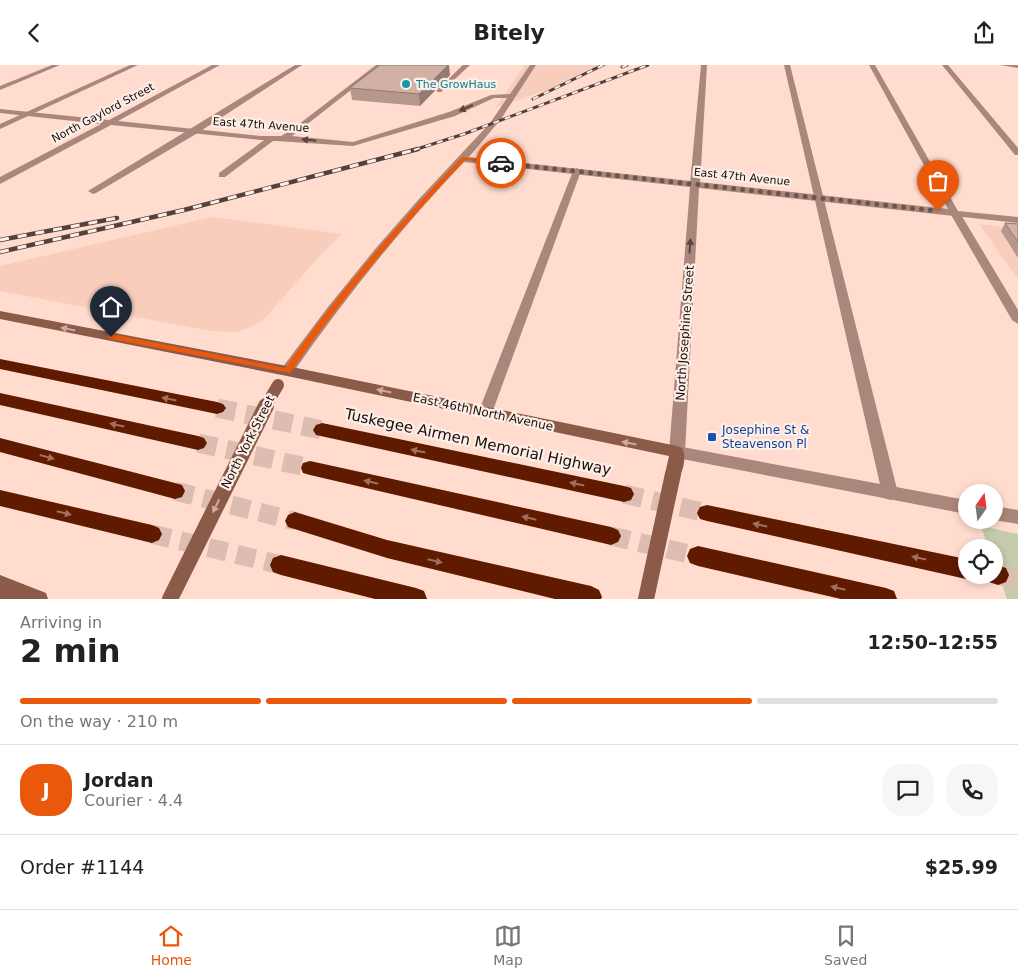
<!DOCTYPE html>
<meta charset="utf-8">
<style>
body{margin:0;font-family:"DejaVu Sans",sans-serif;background:#f6f6f6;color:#222;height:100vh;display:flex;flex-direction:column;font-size:19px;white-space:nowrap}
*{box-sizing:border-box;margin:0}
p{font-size:16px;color:#767676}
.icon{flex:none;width:28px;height:28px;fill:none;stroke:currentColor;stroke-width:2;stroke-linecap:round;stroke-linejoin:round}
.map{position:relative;height:534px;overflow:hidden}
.panel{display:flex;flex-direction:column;background:#fff;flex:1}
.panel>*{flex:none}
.needle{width:32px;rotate:14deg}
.controls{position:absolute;left:958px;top:419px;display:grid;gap:10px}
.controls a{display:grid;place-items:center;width:45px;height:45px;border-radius:50%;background:#fff;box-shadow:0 2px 8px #0003;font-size:25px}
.pin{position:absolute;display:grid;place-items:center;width:42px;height:42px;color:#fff;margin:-51px -21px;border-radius:50% 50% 50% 0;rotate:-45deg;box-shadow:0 0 5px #0007}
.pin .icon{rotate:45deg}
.courier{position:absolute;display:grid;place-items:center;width:50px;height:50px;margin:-25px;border:4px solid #ea580c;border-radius:50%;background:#fff;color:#222;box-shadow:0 1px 6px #0007}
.head em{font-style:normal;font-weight:700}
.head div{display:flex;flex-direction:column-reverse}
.head{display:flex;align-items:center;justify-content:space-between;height:85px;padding:0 20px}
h1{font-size:32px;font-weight:700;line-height:38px}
.bar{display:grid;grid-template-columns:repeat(4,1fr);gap:8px 5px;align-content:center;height:60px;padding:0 20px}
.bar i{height:6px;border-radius:4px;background:#e0e0e0}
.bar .on{background:#ea580c}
.bar p{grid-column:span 4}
.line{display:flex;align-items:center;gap:12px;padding:0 20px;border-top:1px solid #e0e0e0}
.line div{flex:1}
.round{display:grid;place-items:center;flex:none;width:52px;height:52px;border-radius:20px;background:#f6f6f6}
header{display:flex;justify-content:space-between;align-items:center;height:65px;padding:0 20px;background:#fff;font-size:22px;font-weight:700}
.tab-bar{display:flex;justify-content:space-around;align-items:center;height:70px;border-top:1px solid #e0e0e0;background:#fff;font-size:14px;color:#767676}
.tab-bar a{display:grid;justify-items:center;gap:2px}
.tab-bar .on{color:#ea580c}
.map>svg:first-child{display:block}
.built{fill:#f8cdbc}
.green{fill:#c5ccac}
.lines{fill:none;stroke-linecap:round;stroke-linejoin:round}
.motorway-tunnel{stroke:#ddbdb1;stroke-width:19;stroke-dasharray:19 10;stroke-linecap:butt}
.service{fill:#aa877a;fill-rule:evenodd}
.minor{fill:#aa877a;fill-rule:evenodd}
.tertiary{fill:#aa877a;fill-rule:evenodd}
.secondary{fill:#8c5a48;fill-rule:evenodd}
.motorway{fill:#5f1a00;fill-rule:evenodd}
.rail-far1-casing{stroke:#53413b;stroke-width:3}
.rail-casing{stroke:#53413b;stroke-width:4.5}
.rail-far1{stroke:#fdeee8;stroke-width:2;stroke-dasharray:6;stroke-linecap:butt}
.rail{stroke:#fdeee8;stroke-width:3;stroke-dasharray:9;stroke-linecap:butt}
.secondary-bridge-far1{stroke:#8c5a48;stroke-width:12}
.secondary-bridge{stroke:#8c5a48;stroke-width:16}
.wall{fill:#b5978c}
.shaded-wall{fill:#937b72}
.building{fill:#d2b0a3;stroke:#937b72}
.oneway{fill:#5b443c}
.oneway2{fill:#caaba0}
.oneway3{fill:#9e6f5d}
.route{fill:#ea580c}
.done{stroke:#6a564f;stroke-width:5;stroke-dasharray:0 9}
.culture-dot{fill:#0f9aa8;stroke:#fdeee8;stroke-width:2}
.transit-dot{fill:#1a4fb4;stroke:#fdeee8;stroke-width:2}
.labels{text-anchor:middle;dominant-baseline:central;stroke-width:4.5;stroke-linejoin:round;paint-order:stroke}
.far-culture-label{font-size:11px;fill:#0d838f;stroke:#fdeee8;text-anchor:start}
.far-street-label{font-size:11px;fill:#1a0e0a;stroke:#fdeee8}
.street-label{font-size:12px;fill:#1a0e0a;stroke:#fdeee8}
.transit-label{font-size:12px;fill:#164399;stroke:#fdeee8;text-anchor:start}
.near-street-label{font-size:15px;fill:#1a0e0a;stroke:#fdeee8}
</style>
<header><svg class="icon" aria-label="back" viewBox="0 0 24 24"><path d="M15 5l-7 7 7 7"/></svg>Bitely<svg class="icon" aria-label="share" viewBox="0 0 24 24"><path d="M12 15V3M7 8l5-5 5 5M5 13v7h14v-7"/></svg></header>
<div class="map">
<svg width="1018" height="534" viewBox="0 0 1018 534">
<rect width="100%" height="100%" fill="#ffdcce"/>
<path class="built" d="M525 0H610L570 17 495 43Z
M212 152 342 169 317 194 265 253 251 262 236 267 211 266 156 256 0 226V201Z
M979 159 1018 164V214Z"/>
<path class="green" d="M981 461 1018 469V534H1007L994 497V482H988Z"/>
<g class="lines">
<path class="motorway-tunnel" d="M217 343 322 365
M198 378 310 403
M175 426 295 456
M624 429 707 448
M152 469 281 500
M611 471 698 491
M998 510 1018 515"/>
<path class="service" d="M130 0H138L0 64V59Z
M295 0H302L196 69 96 128 93 129 88 126Z
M463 0H470L441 27H437V25Z
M784 0H790L898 428 896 433 890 435 884 433 882 428Z
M942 0H948L1018 83V90H1015Z
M270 71 277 73 225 112H219V108Z
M577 103 581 106 492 348 490 352 485 353 480 352 478 348 573 106Z"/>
<path class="minor" d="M52 0H60L0 25V21Z
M212 0H220L118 56 261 71H281L290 66 376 0H383L292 71 353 77 449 47 491 30 512 29 515 31 512 33H494L455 51 353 81 261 75 111 60 0 119V112L101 59 0 48V44L109 55Z
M701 0H707L700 119 695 122 690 119Z
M955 145 960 148 1018 245V259L1012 255 950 148Z
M677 381 966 435V449L677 393 672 391 669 387 672 383Z
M994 441 1018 445V459L994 455Z"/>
<path class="tertiary" d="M530 0H536L501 54 469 92 948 144 869 0H875L958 146 1018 152V158L699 123 685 387 682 391 677 393 672 391 669 387 690 122 464 97C401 163 344 234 292 309H282L280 306 282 303 328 242 376 183 419 134 490 58Z
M1000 0H1018V3Z"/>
<path class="secondary" d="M0 246 287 301 677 381 682 383C687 391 683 406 679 413L673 415 667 413 665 409 669 391 287 311 0 254Z
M0 510 46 528 48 534H0Z"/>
<path class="motorway" d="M0 294 217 337 223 339 226 343 223 347 217 349 0 304Z
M0 328 198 371 204 373 207 378 204 383 198 385 0 340Z
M322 358 624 421 631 423 634 429 631 435 624 437 316 370 313 365 316 360Z
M0 373 175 418 182 420 185 426 182 432 175 434 0 387Z
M310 396 611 462 618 465 621 471 618 477 611 480 310 410 303 408 301 403 303 398Z
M0 425 152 460 159 463 162 469 159 475 152 478 0 441Z
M707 440 966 494V510H974L966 514 707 456 700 454 697 448 700 442Z
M295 447 387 475 591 521 599 525 602 532 601 534H555L387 493 288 462 285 456 288 450Z
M698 481 886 523 894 526 897 534H841L698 501 690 498 687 491 690 484Z
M281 490 416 523 424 526 427 534H375L281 510 273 507 270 500 273 493Z
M994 499 1006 503 1009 510 1006 517 998 520 986 516 984 510H994Z"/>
<g class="rail-far1-casing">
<path id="rail-far1" d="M622 2 627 0
M533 34 603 0
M414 85 464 69 648 0"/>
</g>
<g class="rail-casing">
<path id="rail" d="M0 175 117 153
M0 187 184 145 418 84"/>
</g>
<use href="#rail-far1" class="rail-far1"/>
<use href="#rail" class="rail"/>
<path class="secondary-bridge-far1" d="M265 342 278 320"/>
<path class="secondary-bridge" d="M170 534 266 341
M646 534 673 409"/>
</g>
<path class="wall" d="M450 10 420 41 352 35 350 23Z
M1005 158 1018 159V193L1001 166Z"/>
<path class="shaded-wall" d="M448 0H449L450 10 420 41 419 29Z"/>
<path class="building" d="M380 0H448L419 29 350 23Z
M1005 158 1018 159V177Z"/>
<defs><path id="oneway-solid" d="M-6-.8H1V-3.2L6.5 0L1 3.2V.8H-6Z" transform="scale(1.25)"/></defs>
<g class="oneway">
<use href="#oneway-solid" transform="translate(466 43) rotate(156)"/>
<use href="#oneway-solid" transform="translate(309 75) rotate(-174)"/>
<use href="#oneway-solid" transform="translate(690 181) rotate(-86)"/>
</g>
<g class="oneway2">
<use href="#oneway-solid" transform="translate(68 264) rotate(-169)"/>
<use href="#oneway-solid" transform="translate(384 326) rotate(-168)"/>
<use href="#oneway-solid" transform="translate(629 378) rotate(-169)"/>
<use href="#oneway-solid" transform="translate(216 441) rotate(116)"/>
</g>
<g class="oneway3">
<use href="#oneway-solid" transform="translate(169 334) rotate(-168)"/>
<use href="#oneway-solid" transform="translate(117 360) rotate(-168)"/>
<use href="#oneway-solid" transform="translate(418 386) rotate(-168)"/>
<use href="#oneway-solid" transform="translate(47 392) rotate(15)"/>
<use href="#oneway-solid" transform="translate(371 417) rotate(-167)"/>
<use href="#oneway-solid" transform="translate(577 419) rotate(-168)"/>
<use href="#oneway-solid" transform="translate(64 448) rotate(14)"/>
<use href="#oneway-solid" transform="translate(529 453) rotate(-167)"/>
<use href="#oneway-solid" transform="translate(760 460) rotate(-168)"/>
<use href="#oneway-solid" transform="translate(919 493) rotate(-168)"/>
<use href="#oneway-solid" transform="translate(435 496) rotate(13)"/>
<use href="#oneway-solid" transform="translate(838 523) rotate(-167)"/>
</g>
<path class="route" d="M462 92 504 98 501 99 465 95C400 163 344 231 290 308L111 274 107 272 111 269 285 303C340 226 396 160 462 92Z"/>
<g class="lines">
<path class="done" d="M501 98 938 146"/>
</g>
<circle class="culture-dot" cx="406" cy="19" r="5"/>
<rect class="transit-dot" x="707" y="367" width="10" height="10" rx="2.5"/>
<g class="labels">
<g class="far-culture-label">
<text x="416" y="19">The GrowHaus</text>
</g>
<g class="far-street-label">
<text transform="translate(103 48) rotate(-28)">North Gaylord Street</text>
<text transform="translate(261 60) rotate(4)">East 47th Avenue</text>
<text transform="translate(742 112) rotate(6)">East 47th Avenue</text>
</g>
<g class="street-label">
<text transform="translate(685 268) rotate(-86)">North Josephine Street</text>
<text transform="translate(483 347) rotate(12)">East 46th North Avenue</text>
<text transform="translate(248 377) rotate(-63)">North York Street</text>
</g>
<g class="transit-label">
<text x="722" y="365">Josephine St &amp;<tspan x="722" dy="14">Steavenson Pl</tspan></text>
</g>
<g class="near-street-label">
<text transform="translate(478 377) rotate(12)">Tuskegee Airmen Memorial Highway</text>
</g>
</g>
</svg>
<div class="controls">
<a><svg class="needle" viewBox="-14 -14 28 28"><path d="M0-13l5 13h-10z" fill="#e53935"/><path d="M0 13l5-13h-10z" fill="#767676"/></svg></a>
<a><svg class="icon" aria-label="locate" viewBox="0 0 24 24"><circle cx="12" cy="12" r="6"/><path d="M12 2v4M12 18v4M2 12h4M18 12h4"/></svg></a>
</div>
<div class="pin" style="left:938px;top:146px;background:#ea580c"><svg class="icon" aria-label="bag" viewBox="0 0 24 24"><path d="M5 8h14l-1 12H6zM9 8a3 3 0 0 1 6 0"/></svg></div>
<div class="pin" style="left:111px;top:272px;background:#1f2937"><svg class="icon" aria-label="home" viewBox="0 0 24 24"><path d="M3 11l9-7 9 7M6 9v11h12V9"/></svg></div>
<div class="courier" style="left:501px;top:98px"><svg class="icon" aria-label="car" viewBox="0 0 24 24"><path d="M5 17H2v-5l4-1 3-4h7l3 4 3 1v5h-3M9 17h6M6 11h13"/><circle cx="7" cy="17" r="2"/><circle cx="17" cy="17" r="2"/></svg></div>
</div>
<section class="panel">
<div class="head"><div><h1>2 min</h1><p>Arriving in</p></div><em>12:50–12:55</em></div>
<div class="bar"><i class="on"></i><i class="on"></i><i class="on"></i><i></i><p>On the way · 210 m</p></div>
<div class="line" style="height:90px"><b class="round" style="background:#ea580c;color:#fff">J</b><div><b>Jordan</b><p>Courier · 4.4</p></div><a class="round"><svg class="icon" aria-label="chat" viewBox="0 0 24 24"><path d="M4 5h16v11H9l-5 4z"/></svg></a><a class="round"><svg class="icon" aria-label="phone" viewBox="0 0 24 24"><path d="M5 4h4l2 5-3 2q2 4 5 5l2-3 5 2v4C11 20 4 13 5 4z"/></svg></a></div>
<div class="line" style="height:65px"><div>Order #1144</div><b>$25.99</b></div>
</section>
<nav class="tab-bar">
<a class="on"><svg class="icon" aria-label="home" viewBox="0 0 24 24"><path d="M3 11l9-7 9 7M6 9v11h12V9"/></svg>Home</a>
<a><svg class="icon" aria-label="map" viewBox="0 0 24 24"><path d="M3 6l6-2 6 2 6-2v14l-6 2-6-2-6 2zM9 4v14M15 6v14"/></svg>Map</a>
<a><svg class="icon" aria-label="saved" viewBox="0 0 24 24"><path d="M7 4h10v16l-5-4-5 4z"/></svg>Saved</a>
</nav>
